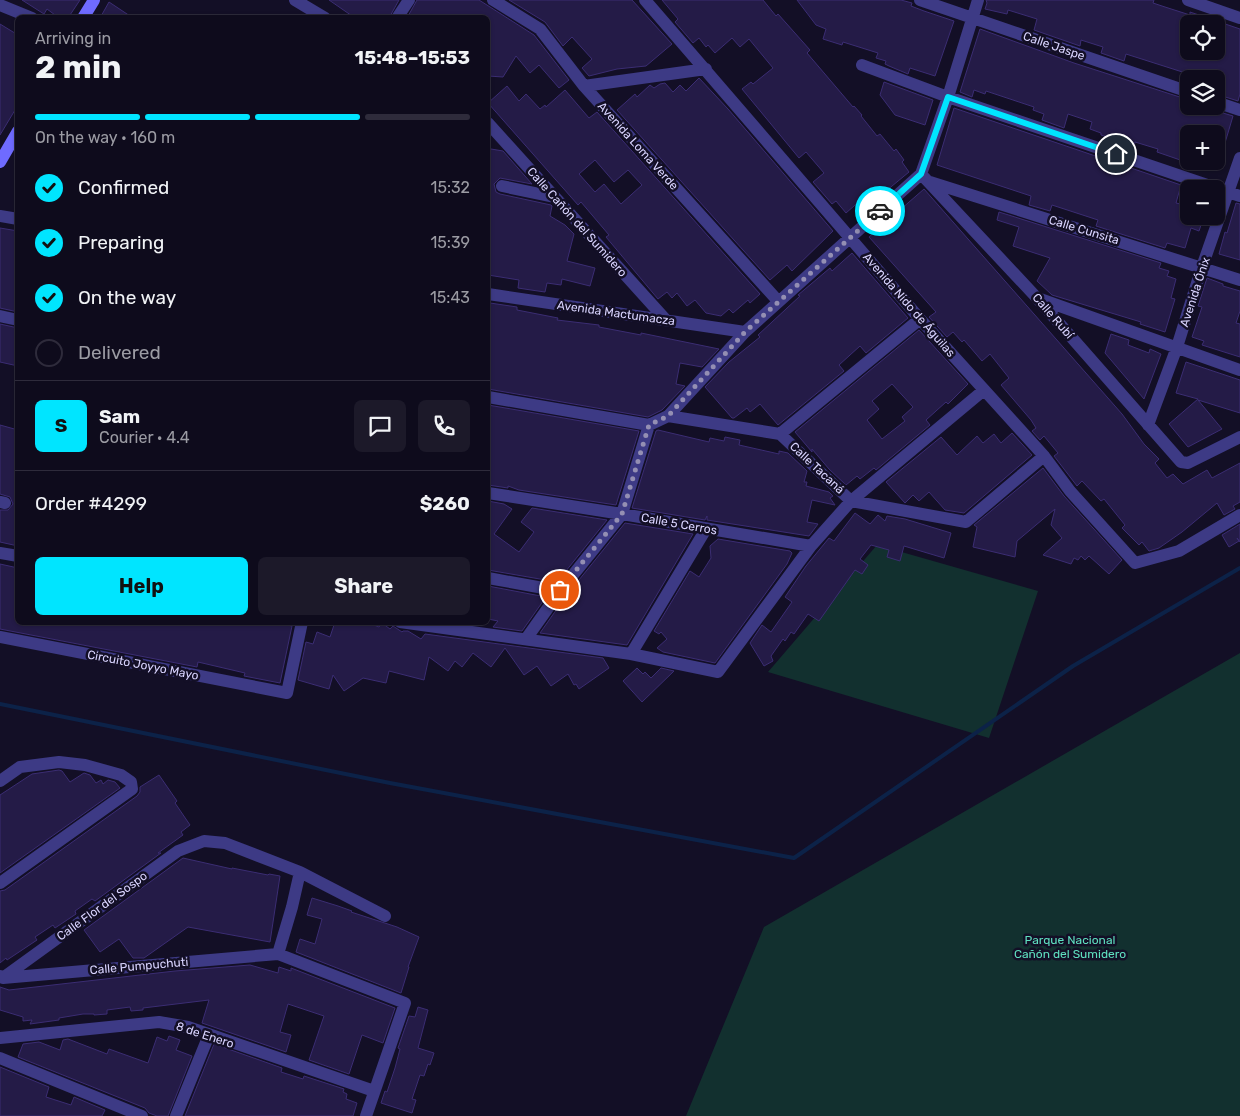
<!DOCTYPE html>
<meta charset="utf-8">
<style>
body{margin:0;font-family:Rubik,sans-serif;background:#1c1929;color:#f1f3f6;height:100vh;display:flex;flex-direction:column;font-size:19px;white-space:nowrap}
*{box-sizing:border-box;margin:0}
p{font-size:16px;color:#9b9ba3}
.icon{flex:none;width:28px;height:28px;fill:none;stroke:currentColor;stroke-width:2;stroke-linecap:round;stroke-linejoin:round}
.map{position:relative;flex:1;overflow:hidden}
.side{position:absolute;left:15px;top:15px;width:475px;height:610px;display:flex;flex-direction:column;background:#0e0b1c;border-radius:8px;box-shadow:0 1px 4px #0004,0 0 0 1px #2e2b3b}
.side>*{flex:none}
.tools{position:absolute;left:1180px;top:15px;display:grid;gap:10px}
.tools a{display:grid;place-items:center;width:45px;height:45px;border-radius:8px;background:#0e0b1c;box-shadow:0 1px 4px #0004,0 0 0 1px #2e2b3b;font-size:25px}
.pin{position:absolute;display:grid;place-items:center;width:42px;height:42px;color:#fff;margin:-21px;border:2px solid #fff;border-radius:50%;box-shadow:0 1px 5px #0007}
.courier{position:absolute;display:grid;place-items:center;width:50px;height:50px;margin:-25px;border:4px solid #00e5ff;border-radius:50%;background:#fff;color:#222;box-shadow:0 1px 6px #0007}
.summary em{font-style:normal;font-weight:700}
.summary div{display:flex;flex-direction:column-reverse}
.summary{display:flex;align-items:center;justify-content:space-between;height:85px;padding:0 20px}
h1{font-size:32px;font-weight:700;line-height:38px}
.bar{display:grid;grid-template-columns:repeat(4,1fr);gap:8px 5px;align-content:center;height:60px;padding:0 20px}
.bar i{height:6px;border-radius:4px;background:#2e2b3b}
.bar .current{background:#00e5ff}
.bar p{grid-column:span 4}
.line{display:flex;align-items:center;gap:12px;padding:0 20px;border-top:1px solid #2e2b3b}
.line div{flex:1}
.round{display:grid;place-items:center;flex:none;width:52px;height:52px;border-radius:8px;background:#1c1929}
ol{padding:0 20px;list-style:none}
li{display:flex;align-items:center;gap:15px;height:55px}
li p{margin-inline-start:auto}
li .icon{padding:5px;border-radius:50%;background:#00e5ff;color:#111;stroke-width:4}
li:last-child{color:#9b9ba3}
li i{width:28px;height:28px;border:2px solid #2e2b3b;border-radius:50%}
.button{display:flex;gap:10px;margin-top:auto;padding:10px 20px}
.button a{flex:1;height:58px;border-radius:8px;background:#00e5ff;color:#111;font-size:20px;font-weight:700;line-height:58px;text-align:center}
.button a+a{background:#1c1929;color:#f1f3f6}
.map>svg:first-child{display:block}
.green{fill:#12302f}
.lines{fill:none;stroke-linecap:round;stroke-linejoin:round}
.stream{stroke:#0c2248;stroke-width:4}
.building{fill:#241b47;stroke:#3b2d73;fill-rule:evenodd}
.street{stroke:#3d3a85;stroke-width:12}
.secondary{stroke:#6f6bff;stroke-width:12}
.done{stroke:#948fb3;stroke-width:5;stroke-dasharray:0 9}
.route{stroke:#00e5ff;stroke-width:6}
.labels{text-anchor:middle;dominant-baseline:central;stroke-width:5;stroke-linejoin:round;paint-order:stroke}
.street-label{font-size:12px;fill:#d9d4ff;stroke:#130f26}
.park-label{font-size:12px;fill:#5fe0c0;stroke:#130f26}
</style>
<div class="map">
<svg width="1240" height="1116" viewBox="0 0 1240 1116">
<rect width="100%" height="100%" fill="#130f26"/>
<path class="green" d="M877 545 1038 591 989 738 768 672Z
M1240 653V1116H686L764 927Z"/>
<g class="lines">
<path class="stream" d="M0 704 390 783 794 858 1073 666 1240 568"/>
</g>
<path class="building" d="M22 0H80L68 18H59L47 9 44 14Z
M329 0H399L389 18H355Z
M417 0H479L534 35 569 80 559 88 539 65 530 73 516 56 503 77 488 76V18H407Z
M509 0H632L672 44 646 66 617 69 589 76 582 68 592 59 572 37 563 46 545 22Z
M662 0H763L776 16 778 14 810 50 807 53 853 107 854 106 862 115 861 116 877 136 880 134 894 151 896 149 904 160 902 162 909 172 886 191 884 189 875 197 870 192 846 213 836 201 832 204 813 182 824 173 806 152 799 158 742 89 751 82 753 84 773 68 749 39 740 47 732 38 715 53 708 45 706 47 699 38 693 43 675 22 678 19Z
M797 0H901L912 3 911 6 924 11 954 21 935 76 910 68 908 74 889 66 885 64 886 61 876 58 878 53 843 42 842 45 823 39 826 29 816 25Z
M986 0H1154L1153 3 1165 7 1190 15V12L1240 29V94L1238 101 1216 94V79H1194L1195 76 1126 54 1124 61 1101 53 1103 47 1081 40 1080 46 1034 30 1037 19 1008 10 1007 14 985 9 987 3ZM1189 24H1216V51H1189Z
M109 2 133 18H100Z
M0 24 18 35V105L0 135Z
M980 29 1074 63 1189 100V106H1209L1213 110 1233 116 1219 163H1216V134H1189V163L1157 152 1158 149 1135 142 1134 146 1101 135V133L1090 129 1092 122 1068 114 1064 128 1042 120 1044 114 1033 110 1034 107 986 91 985 94 974 90 972 97 960 92Z
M699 78 728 109 833 231 792 271 787 265 770 280 617 110 635 94 637 97 650 85 654 88 660 84 665 83 673 92 680 85 686 91Z
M884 82 933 100 925 125 895 115 880 95Z
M507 86 519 101 526 94 540 109 545 105 546 107 565 90 589 118 597 112 760 294 750 303 748 300 733 313 729 309 721 316 706 313 695 300 687 306 677 293 672 298 667 292 658 299 606 237 609 235 581 202 578 205 488 103ZM595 160 614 182 628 170 642 185 621 204 604 184 595 192 579 174Z
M954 108 1181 185 1176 203 1189 206V216H1204L1199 231 1191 228 1185 248 1167 243 1165 248 1096 226 1098 220 1052 205 1050 211 1029 205 1031 196 937 165Z
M491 149 503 151 532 184 500 178 494 184 496 192 500 194 551 205 552 206 550 216 565 225 574 234 567 261 595 268 590 286 562 279 561 285 547 283 545 292 531 290 518 288 519 280 488 275V150Z
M924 189 1122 414 1144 444 1159 459 1155 463 1167 478 1173 474 1183 484 1207 470 1212 478 1240 463V502L1233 506 1235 509 1224 515 1217 503 1182 532 1159 548 1149 551 1142 542 1139 545 1122 528 1125 525 1104 499 1101 501 1082 481 1077 486 1054 456 1058 453 1044 436 1040 440 1032 431 1036 428 1031 420 1001 385 1009 378 990 354 982 361 964 340 962 342 953 332 947 337 929 317 936 312 869 237Z
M1236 203 1240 204V260L1219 254 1225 232 1227 233Z
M999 212 1161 263 1159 268 1169 271 1167 276 1176 279 1171 298 1175 299 1165 332 1140 324 1141 322 1052 295 1037 281 1050 258 1013 246 1019 227 997 220Z
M0 228 18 231V312L0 308Z
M852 253 908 318 866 353 860 346 839 365 844 371 778 425 760 404 750 412 747 408 734 418H732L705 387 729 362 760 337 758 335 800 296 798 295 830 268 832 271Z
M1207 278 1223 284V286L1240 291V311L1236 323 1240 324V357L1202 345 1204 341 1192 337 1202 307 1198 306Z
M490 303 517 307V310L558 318 557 320 599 325V327L641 335V333L719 349 702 367 680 363 676 384 685 386 662 410 648 417 488 389V305L489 306Z
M0 324 18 328V366L0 362Z
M919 330 968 384 948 404 946 402 926 420 930 425 876 470 874 468 860 479 857 476 846 485 829 469 812 449V452L795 432ZM892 384 913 407 902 417 905 421 882 439 867 420 879 409 872 401Z
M1111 334 1129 340 1128 345 1149 353 1150 349 1161 354 1144 399 1105 353Z
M1186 362 1240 380V413L1198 400 1222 429 1188 447 1169 424 1198 399 1176 393Z
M488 405 639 431 616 505 519 490 508 486V488L488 485Z
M0 425 18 430V546L0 542V510H8L13 504 10 497 0 494Z
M658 430 709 442 710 438 724 441 725 437 740 440 739 445 779 454V451L788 453 807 471 804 482H807L806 486 829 492 833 496 830 498 835 505 812 500 807 522 818 524 809 536 707 520V516L705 520 632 508 656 431Z
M1012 433 1032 455 964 513 945 510 929 492 919 501 913 495 905 503 886 482 941 437 957 455 977 436 983 443 994 434 1001 443Z
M1043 468 1064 496 1122 560 1109 574 1089 556 1085 560 1081 556 1078 560 1074 558 1071 564 1043 555 1062 538 1051 525 1055 509 1017 541 1015 557 973 547 977 527 974 525Z
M488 501 504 504 512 509 494 534 519 552 534 532 521 522 532 508 607 520 557 582 488 570Z
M855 513 870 524 878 515 885 521 887 516 905 519 951 533 944 558 904 546 900 561 887 557 889 550 871 545 860 559 868 565 862 574 855 570 819 621 808 614 794 634 791 632 785 641 783 639 771 656 773 661 764 666 750 643 762 625 771 632 792 602 785 597 806 566 829 538 834 541Z
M625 523 693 534 627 645 540 633 566 596Z
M1240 524V542L1237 538 1239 541 1229 547 1222 535Z
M718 539 790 551 792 553 787 564 715 663 663 652 657 648 667 639 661 632 659 634 654 631 690 571 699 577 711 558 710 546Z
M0 564 18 568V622H281V624L292 626 280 683 244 676 245 673 198 662 197 667 0 629Z
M488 586 546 597 522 631 493 627 498 621 488 619Z
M335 622H366L379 627 382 623 390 629 393 626 402 632 403 631H408L421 639 425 634 603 658 609 668 579 689 576 684 574 685 568 674 551 686 537 666 524 675 505 648 491 667 473 653 462 667 455 661 448 671 429 657 424 680 389 671 386 683 363 678 344 691 333 675 329 689 298 680 306 642 313 644 317 632 330 637Z
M637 668 643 674 645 672 651 678 661 668 674 671 642 702 623 681Z
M59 770 62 771 70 782 84 773 90 775 96 783 101 780 103 784 108 780 115 782 120 788 0 873V795L32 774Z
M159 775 177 801 175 803 190 825 181 832 183 835 158 853H161L95 901 92 899 75 911 76 914 55 928 53 925 35 937 37 940 7 960 6 958 0 963V891L5 890 137 796 140 792V787Z
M183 858 232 869V868L268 875 269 874 280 876 270 942 188 927 144 958H133L119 939 100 952 84 930Z
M312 898 338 906 352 911 351 912 397 927 419 937 408 967H409L401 993 296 952 300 939 315 944 322 919 307 915Z
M250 965 278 973 279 967 291 971V968L395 1008 383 1043 362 1035 349 1074 309 1060 324 1016 288 1004 280 1032 291 1035 286 1052 202 1023 209 1000 143 1008V1010L131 1011 130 1007 107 1010V1014L94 1015V1014H83L59 1018V1020L30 1024 32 1020 23 1021V1017L0 1010V987L9 990 175 971Z
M418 1007 428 1010 418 1048 434 1053 430 1065 428 1064 424 1076 420 1075 412 1099 416 1100 412 1113 381 1103 385 1091 387 1092 395 1068 400 1049 398 1048 409 1016 415 1017Z
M169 1036 180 1040 176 1050 192 1056 168 1116H157L149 1113 145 1108 18 1057 23 1044 39 1042 60 1050 63 1040 68 1039 107 1054 109 1049 148 1063 157 1037 167 1041Z
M214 1044 282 1068 281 1072 303 1079 304 1076 344 1089 343 1092 347 1094 346 1099 357 1103 353 1116H185Z
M0 1067 49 1087 46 1097 71 1105 74 1097 105 1110 102 1116H0Z"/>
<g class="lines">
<path class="street" d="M295 0 325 18
M493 0 540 29 584 86 778 301
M645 0 920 319 1044 456 1070 491 1135 563 1179 551 1240 515
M920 0 1189 92
M1188 0 1240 18
M0 5 32 18
M397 18 409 0
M862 65 948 97 1240 196
M584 86 706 69
M1216 102 1240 110
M488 123 666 320
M921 174 1037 298 1181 462 1188 463 1240 437
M930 182 1240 280
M502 186 554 197
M0 216 18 219
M488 294 745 332
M1040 299 1240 370
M0 316 18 320
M488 397 649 425
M668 416 780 434 851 501 966 522 1044 456
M1148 425 1177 347 1202 267 1240 158
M780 434 920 319
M488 493 622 514 811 546
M0 502 5 503
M0 553 18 556
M488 578 560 591
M400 622 631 654 718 672 811 546 851 501 984 390
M0 637 287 693 302 622
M526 639 560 591 622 514 649 425 668 416 745 332 921 174 948 97 978 0
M631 654 706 529
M0 781 20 767 59 762 85 765 121 775 131 782 132 789 0 883
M278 954 292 907 300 872
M0 976 3 978 278 954 405 1003 366 1116
M4 977 178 851 204 841 225 843 300 872 385 916
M0 1038 159 1022 188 1027 374 1091
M0 1058 142 1116
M176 1116 209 1035"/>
<path class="secondary" d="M83 18 94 0
M0 162 18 131"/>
</g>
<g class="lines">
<path class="done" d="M560 590 622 514 649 425 668 416 745 332 880 211"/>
<path class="route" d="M880 211 921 174 948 97 1116 154"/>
</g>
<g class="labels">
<g class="street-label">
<text transform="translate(1054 46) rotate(19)">Calle Jaspe</text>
<text transform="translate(638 146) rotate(48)">Avenida Loma Verde</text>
<text transform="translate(577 222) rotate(48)">Calle Cañón del Sumidero</text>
<text transform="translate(1084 230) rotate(17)">Calle Cunsita</text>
<text transform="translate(1195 292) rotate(-72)">Avenida Ónix</text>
<text transform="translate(909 305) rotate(49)">Avenida Nido de Águilas</text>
<text transform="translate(616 313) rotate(8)">Avenida Mactumacza</text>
<text transform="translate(1053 316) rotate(49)">Calle Rubí</text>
<text transform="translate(817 468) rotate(43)">Calle Tacaná</text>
<text transform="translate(679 524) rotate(10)">Calle 5 Cerros</text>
<text transform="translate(143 665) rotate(11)">Circuito Joyyo Mayo</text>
<text transform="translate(102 906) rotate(-36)">Calle Flor del Sospo</text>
<text transform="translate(139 966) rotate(-5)">Calle Pumpuchuti</text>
<text transform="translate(205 1035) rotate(18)">8 de Enero</text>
</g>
<g class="park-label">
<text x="1070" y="940">Parque Nacional<tspan x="1070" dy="14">Cañón del Sumidero</tspan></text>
</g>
</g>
</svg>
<div class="tools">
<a><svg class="icon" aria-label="locate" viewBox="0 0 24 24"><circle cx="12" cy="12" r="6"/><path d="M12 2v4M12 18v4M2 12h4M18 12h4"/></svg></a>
<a><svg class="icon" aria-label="layers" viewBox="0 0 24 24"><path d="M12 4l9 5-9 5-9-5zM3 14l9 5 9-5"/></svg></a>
<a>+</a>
<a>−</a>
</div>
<div class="pin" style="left:560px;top:590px;background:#ea580c"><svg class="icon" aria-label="bag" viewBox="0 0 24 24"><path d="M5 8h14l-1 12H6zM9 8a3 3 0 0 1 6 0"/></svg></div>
<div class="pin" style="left:1116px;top:154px;background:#1f2937"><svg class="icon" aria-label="home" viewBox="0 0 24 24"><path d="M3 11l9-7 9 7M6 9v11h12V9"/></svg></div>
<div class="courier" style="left:880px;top:211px"><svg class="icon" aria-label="car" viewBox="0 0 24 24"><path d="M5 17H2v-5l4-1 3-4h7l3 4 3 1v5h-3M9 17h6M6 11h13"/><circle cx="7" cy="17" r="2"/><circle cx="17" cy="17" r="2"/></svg></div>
<section class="side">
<div class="summary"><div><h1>2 min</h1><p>Arriving in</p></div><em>15:48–15:53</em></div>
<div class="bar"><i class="current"></i><i class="current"></i><i class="current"></i><i></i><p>On the way · 160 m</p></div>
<ol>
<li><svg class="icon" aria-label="check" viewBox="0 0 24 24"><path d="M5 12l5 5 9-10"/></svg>Confirmed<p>15:32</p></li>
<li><svg class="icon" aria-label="check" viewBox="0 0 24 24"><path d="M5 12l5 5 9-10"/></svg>Preparing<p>15:39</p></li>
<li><svg class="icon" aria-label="check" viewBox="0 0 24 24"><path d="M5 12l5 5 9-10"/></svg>On the way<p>15:43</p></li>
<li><i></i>Delivered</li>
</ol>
<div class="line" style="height:90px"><b class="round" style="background:#00e5ff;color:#111">S</b><div><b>Sam</b><p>Courier · 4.4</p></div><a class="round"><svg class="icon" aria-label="chat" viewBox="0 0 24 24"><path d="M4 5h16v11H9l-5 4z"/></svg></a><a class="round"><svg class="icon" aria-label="phone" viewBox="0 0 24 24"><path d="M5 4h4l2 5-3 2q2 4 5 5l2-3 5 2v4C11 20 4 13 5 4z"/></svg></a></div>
<div class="line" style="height:65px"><div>Order #4299</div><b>$260</b></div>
<div class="button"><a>Help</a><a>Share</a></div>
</section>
</div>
